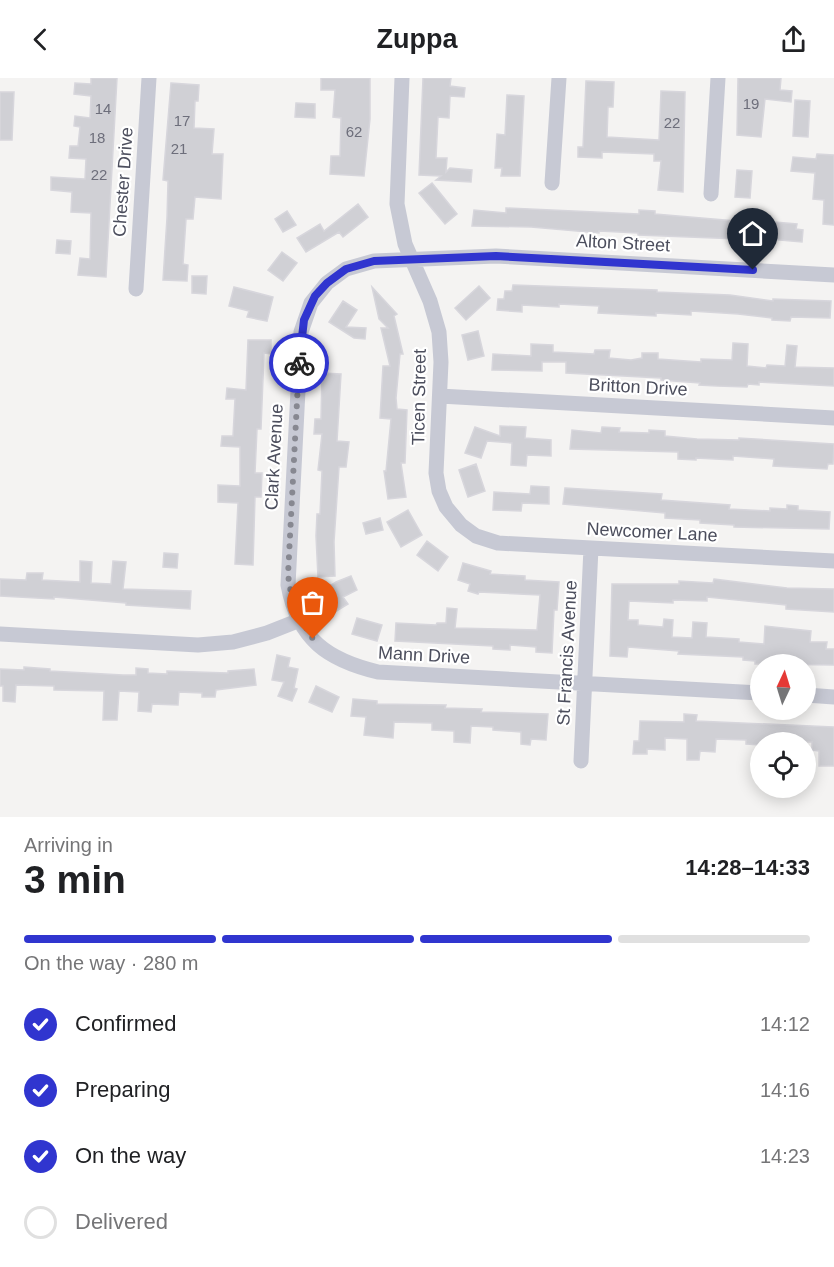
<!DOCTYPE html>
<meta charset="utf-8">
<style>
body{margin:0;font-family:Helvetica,sans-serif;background:#f2f2f2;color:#202124;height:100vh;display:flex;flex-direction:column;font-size:22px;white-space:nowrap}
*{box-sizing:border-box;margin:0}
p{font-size:20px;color:#757577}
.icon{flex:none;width:33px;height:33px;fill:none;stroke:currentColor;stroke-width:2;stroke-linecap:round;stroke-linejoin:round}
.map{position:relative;height:739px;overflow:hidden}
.sheet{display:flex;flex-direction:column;background:#fff;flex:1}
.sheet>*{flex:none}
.needle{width:39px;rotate:4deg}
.tools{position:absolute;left:750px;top:576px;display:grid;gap:12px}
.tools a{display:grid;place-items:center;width:66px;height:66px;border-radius:50%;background:#fff;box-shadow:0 3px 15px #0003;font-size:30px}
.pin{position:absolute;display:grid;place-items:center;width:51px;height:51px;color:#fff;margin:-62px -26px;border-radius:50% 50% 50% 0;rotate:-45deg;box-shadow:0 0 6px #0007}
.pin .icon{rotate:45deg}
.courier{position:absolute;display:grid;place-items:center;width:60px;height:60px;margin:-30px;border:4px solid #3035cf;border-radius:50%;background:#fff;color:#222;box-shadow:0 2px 8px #0007}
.headline em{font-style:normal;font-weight:600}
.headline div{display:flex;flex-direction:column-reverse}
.headline{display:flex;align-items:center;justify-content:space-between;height:102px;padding:0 24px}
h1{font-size:39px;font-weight:600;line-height:45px}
.bar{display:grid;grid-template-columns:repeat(4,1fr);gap:9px 6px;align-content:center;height:72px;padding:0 24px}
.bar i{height:8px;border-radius:4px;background:#e0e0e0}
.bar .selected{background:#3035cf}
.bar p{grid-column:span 4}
ol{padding:0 24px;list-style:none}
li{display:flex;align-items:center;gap:18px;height:66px}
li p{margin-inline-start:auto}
li .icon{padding:6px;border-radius:50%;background:#3035cf;color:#fff;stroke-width:4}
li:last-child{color:#757577}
li i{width:33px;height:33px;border:3px solid #e0e0e0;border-radius:50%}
header{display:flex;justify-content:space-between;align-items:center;height:78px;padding:0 24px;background:#fff;font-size:27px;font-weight:600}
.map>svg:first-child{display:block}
.building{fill:#d0d0d5;stroke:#d7d6dc;stroke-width:1.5}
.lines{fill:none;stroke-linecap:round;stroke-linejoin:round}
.minor{stroke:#c7c9d4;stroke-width:15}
.done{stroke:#878891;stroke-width:6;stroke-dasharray:0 10.8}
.route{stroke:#3035cf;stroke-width:8}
.labels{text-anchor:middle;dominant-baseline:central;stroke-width:4.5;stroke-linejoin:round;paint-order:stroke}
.number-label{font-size:15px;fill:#6d6e7b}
.street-label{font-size:18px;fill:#4c4e5d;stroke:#fff}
</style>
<header><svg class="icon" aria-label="back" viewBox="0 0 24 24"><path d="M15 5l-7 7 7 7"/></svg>Zuppa<svg class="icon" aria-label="share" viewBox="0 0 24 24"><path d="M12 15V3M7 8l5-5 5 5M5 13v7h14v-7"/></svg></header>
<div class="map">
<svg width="834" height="739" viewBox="0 0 834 739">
<rect width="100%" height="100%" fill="#f4f3f2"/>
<path class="building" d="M91 0H117L106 199 78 197 80 180 90 181 91 135 71 134 72 114 51 112V99L85 101 86 81 69 80 70 68H78L80 49 74 48 75 38 90 40 91 18 74 16 75 5 91 6Z
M321 0H370V41L364 98 330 96 331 78H340L341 40 333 39 335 12H321Z
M423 0H451L450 8 465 10 464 19 450 18 449 40 438 39 436 80H447L446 94 450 90 472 92 471 104 436 102 441 98 419 97Z
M738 0H781L780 12 792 13 791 24 765 21 761 59 737 57Z
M586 3 614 4 613 29H608L607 59 659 62 661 13 685 14 683 114 658 112 661 83H654V76L602 74V80L578 79V69H583Z
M171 5 199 7 198 23H195L194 50 214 51 212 76H223L221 121 195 119 193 141H186L183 186 188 187 187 203 163 202 167 140 168 103 163 102Z
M0 14H14L12 62H0Z
M507 17 524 18 520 98H501L502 90H495L497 56 505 57Z
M795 22 810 23 808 59 793 58Z
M296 25 315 26V40L295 39Z
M817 76 834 77V147L823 146 824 122 813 121 815 95 791 93 793 79 816 81Z
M737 92 752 93 750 120 735 119Z
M432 105 457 136 445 146 419 115Z
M358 126 368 139 343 159 339 154 306 174 297 160 320 146 324 153Z
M506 130 639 136V132L655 133V136L736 143V146L775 148V144L797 146 796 151 803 152 802 164 768 161V165L739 164V161L638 157V155L599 153V155L531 149 472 148 474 132 506 135Z
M287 133 296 147 283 154 275 141Z
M57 162 71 163 70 176 56 175Z
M282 174 297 185 283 203 268 192Z
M192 198H207L206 216 192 215Z
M513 207 657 212V214L730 217 773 223V221L831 223 830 240 791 239 790 243 772 242V240L738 236 691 233V237L656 235V238L598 235 599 228 559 226V229L522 227V234L497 232 498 221H504L505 213H512Z
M479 208 490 220 466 242 455 230Z
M234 209 273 219 267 243 247 239 249 233 229 228Z
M372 209 397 236 394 238 403 276H400L396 320 397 331 407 332 405 385H401L406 419 388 421 384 393H386L391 341 380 340 383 288H390L381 250H388L379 241Z
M343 223 357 232 346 249 366 250 365 261 354 260 329 244Z
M478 253 484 278 468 282 462 257Z
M248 262H271V276L264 275 261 351H257L255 395H262L261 419H255L253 487 235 486 238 425 218 424V407L240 408V369L221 368 222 358H233L235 321H226L227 310 246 312Z
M733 265 748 266 747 288 766 290 767 287 785 288 787 267 797 268 795 289 834 290V308L759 304V307L748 306 747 309 717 308 699 307 700 305 661 302V300L566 295V284H542V293L492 292 493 276 531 278V266L553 267V274L594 276 595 272H610L609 280 631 282 642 280V275H658V281L701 284V281L732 282Z
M322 295 341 296 337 363 349 364 346 389H339L334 464 335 498 318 499 316 458 317 436H320L322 393 318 392 322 356H314L315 341H321Z
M500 348 526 349 525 360 551 362V378L527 377 526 388 511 387 512 365 487 363 481 380 465 375 475 349 500 358Z
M602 349 620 350 619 354 649 355V352L665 353V358L697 361 739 362V360L834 366 833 386H828L827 391 773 388 774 381 733 378V382L696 380V382L678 381V374L570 371 572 352 601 355Z
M476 386 485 413 468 419 459 392Z
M531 408 549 409V426L522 425 521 433 493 432 494 414 530 416Z
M565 410 662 416 661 422 730 427 729 431 770 433V430L787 431V427L798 428V432L830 434 829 451 734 449V447L700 445V442L665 440V435L563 426Z
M408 432 422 457 401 469 387 444Z
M380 440 383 452 366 456 363 445Z
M427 463 448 479 438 493 417 477Z
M164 475 178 476 177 490 163 489Z
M80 483 92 484 91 505 111 506 113 483 126 484 123 511 191 513 190 531 126 527V525L54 519V521L0 518V501L26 502 27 495H43L42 502 80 504Z
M463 485 491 493 490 496 525 498V502L559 504 557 532H554L552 575 536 574V569L510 567V572L493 571V568L395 563 396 545 436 547 437 545H446L447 530 457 531 455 550 537 552 540 517 479 514 478 516 468 513 470 506 458 502Z
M351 498 357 512 343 519 348 526 330 537 316 517 336 504Z
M714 501 787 510 834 511V534L786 531V527L707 519V523L673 522V525L629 523 628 542H638V547L663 549 664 541 673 542 672 559 692 560 693 544 707 545 706 559 739 561V564L764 566 765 548 811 553 810 564H827L826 571H834V587L755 586V583L743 582V579L678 576 679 573 628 569 627 579 610 578 612 506H679V503L713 505Z
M357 540 382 547 377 563 352 556Z
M277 577 290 580 288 589 298 591 294 610 297 611 292 623 278 618 284 604 272 602Z
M24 589 50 591V593L123 597H136V590L148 591V595L167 596V593L228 595V593L254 591 256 607 216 612 215 619H202V615L179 614 178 627 152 626 151 634 138 633 139 614 119 613 117 642H103L104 613 54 612V608L16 607 15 624 3 623V608H0V591L24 592Z
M316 608 339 619 332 634 309 624Z
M353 621 377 623V626L446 627 445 630 482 631 481 634 548 636 546 662 531 661 530 667 521 666V654L493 652V649L471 648 470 665 454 664V653L432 652V645L394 644 393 660 364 657 366 639 351 638Z
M684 636 697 637 696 643 834 649V688H819V673L812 672V664H760V667L746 666V662L716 661 715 674 700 673 699 682H687V661L665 660V672L647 671V676H633L634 663H639L640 643 684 644Z"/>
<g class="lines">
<path class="minor" d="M402 0 397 126 405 166 430 223 439 254 441 284 436 395 439 413 446 429 461 447 476 458 498 465 834 483
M552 105 559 0
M711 116 718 0
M136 211 149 0
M440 318 834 340
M0 556 198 567 233 564 267 555 300 542
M760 615 378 594C328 582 298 562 288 507L301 254 311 225 327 205 346 191 374 183 496 178 834 197
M806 617 834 619
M581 683 591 470"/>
</g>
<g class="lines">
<path class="done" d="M299 285 288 497 293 528 313 561"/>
<path class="route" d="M299 285 304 242 315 218 327 205 346 191 374 183 496 178 753 192"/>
</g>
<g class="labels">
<g class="number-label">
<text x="751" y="25">19</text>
<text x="103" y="30">14</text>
<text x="182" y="42">17</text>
<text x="672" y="44">22</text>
<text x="354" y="53">62</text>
<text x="97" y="59">18</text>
<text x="179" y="70">21</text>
<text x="99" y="96">22</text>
</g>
<g class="street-label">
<text transform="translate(123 104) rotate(-86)">Chester Drive</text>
<text transform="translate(623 165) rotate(3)">Alton Street</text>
<text transform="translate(638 309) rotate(3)">Britton Drive</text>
<text transform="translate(419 319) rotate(-89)">Ticen Street</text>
<text transform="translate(274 379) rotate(-87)">Clark Avenue</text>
<text transform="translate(652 454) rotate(3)">Newcomer Lane</text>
<text transform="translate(567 575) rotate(-87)">St Francis Avenue</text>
<text transform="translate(424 577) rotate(3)">Mann Drive</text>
</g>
</g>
</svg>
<div class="tools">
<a><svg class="needle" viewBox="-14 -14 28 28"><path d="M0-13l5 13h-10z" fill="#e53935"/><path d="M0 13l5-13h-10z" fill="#757577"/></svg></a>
<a><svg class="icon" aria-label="locate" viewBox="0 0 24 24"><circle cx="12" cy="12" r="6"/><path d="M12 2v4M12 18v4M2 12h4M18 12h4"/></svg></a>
</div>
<div class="pin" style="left:313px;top:561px;background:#ea580c"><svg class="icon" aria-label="bag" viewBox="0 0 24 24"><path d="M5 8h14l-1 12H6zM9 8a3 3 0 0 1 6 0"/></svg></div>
<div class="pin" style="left:753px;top:192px;background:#1f2937"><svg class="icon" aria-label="home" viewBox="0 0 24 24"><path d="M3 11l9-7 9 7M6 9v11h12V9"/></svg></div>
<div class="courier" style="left:299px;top:285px"><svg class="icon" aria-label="bike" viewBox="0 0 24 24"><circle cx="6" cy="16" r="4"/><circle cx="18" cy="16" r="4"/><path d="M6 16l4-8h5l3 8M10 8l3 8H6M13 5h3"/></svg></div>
</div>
<section class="sheet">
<div class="headline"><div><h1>3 min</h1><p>Arriving in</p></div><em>14:28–14:33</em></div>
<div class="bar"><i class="selected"></i><i class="selected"></i><i class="selected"></i><i></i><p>On the way · 280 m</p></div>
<ol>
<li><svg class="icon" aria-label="check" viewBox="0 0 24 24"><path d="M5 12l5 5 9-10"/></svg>Confirmed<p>14:12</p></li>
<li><svg class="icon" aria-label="check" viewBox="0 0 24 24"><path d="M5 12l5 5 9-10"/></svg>Preparing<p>14:16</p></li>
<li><svg class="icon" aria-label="check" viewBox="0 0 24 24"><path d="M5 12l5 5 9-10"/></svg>On the way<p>14:23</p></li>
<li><i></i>Delivered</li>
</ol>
</section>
